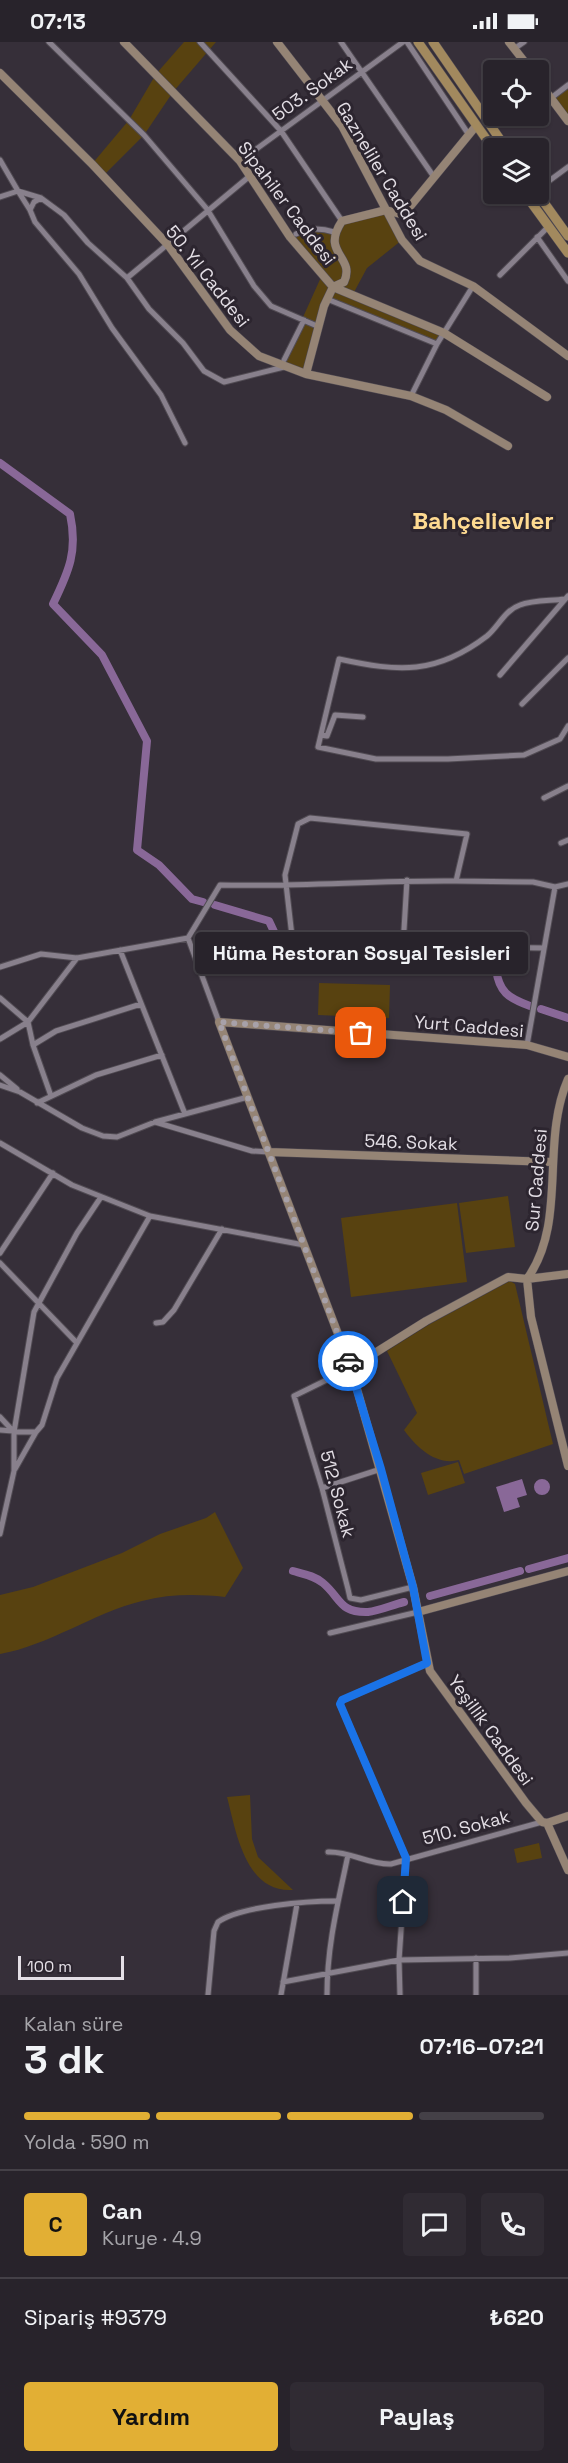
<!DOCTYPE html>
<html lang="tr">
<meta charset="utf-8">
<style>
body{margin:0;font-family:"Space Grotesk",sans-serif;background:#302b33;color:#f1f3f6;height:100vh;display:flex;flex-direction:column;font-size:22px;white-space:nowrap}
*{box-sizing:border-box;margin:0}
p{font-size:20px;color:#a5a4a9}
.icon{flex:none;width:33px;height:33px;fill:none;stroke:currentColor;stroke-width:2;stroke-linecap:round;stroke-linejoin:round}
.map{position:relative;height:1953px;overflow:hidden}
.sheet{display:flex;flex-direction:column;background:#28232b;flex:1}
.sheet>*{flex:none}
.tools{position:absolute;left:483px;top:18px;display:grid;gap:12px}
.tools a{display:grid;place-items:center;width:66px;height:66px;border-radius:6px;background:#28232b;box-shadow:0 2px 4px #0004,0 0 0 2px #444047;font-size:30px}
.scale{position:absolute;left:18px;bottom:15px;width:106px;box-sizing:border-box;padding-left:6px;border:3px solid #e4dfe6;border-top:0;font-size:16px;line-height:21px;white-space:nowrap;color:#e4dfe6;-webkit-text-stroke:4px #2c252f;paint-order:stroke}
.pin{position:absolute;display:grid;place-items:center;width:51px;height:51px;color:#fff;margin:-26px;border-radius:12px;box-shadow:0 3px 9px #0006}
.courier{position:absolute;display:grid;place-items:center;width:60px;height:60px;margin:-30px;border:4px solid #1a73e8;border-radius:50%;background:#fff;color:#222;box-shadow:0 2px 8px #0007}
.bubble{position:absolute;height:42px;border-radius:6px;background:#28232b;box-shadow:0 2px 4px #0004,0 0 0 2px #444047;font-size:20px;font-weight:600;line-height:42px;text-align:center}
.head em{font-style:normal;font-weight:600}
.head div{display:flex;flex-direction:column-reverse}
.head{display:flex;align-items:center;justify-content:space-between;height:102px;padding:0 24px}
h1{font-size:39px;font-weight:600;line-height:45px}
.bar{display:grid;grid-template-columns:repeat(4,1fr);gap:9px 6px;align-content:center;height:72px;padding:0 24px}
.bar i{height:8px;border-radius:4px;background:#444047}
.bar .selected{background:#e2af34}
.bar p{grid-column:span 4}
.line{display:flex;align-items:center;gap:15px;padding:0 24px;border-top:2px solid #444047}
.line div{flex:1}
.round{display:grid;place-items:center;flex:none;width:63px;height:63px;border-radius:6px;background:#302b33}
.button{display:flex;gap:12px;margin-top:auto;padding:12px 24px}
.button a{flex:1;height:69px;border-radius:6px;background:#e2af34;color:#111;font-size:24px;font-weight:600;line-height:69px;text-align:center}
.button a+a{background:#302b33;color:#f1f3f6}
.status{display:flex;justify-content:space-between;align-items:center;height:42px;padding:0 30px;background:#28232b;direction:ltr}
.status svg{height:16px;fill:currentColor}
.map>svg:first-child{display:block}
.green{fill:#584210}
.water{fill:#896898}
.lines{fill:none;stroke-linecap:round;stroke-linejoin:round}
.canal{stroke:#896898;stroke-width:8}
.street-casing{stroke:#514b53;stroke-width:7}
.secondary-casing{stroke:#514b53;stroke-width:9}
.primary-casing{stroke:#514b53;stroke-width:10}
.street{stroke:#88808c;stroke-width:5}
.secondary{stroke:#958475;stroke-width:8}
.primary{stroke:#a2895e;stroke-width:9}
.done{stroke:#a7a1a9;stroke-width:6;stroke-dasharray:0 10.8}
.route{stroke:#1a73e8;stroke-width:8}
.labels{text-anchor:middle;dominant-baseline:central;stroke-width:6;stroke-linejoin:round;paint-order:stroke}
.street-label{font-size:18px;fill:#e4dfe6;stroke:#2c252f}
.district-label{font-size:24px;font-weight:bold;fill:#feda91;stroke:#2c252f}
</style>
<div class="status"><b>07:13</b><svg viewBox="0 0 49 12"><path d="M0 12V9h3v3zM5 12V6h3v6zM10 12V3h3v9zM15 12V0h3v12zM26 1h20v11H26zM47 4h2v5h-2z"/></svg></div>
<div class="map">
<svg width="568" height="1953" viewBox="0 0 568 1953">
<rect width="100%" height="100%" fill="#362f39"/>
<path class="green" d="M184 0H216L173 50 144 93 103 134 92 122 129 78 156 32Z
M568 43V79L551 56Z
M386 168 402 198 367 226 353 252 444 291 437 302 327 257 306 332 281 324 322 233 290 195 303 188 334 190 342 179Z
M319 941 390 943 389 976 318 973Z
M508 1154 515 1205 466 1211 459 1161Z
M457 1161 467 1240 351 1255 341 1176Z
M510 1239 515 1242 553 1402 464 1432 459 1418C436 1424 416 1405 404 1388L417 1371 387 1309 430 1282Z
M458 1420 465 1441 428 1453 421 1431Z
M215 1470 243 1526 225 1555C197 1552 169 1552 142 1559 93 1571 50 1603 0 1612V1553L33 1545 122 1511 160 1492 206 1476Z
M250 1753 252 1797 258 1815 293 1848C245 1851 236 1789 227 1755Z
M539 1801 542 1816 517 1821 514 1807Z"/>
<path class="water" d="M522 1437 527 1453 517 1456 520 1465 504 1470 496 1445Z
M534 1445a8 8 0 1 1 16 0a8 8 0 1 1-16 0Z"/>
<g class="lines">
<path class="canal" d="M0 421 70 472C78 509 69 529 53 562L102 613 147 699 137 808 159 823 192 857 203 860
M215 863 269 879 291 926 310 930 374 910 481 918 496 927C499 950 508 956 530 964
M541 967 568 976
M529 1527 568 1516
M293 1529C304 1532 315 1534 323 1541 341 1556 339 1571 368 1570 379 1569 392 1563 404 1560
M430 1554 520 1529"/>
<g class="street-casing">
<path id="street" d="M49 0 144 93 207 167 254 244 271 264 317 284
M200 0 281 89 342 179
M341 0 434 135
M407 0 469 93
M514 7 524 0
M551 56 568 43
M0 118 18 149 41 156 64 173 88 201 127 236 149 267 183 301 204 329 224 340 284 325
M240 119 403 0
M538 147 568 125
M0 155 18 149 30 168 34 160 41 156
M30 168 35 180 79 232 112 286 161 353 185 401
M296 192C307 186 321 186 334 190
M537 195 568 239
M500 233 549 184
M127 236 251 133
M327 257 437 302
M284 318 304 278
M411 354 437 302 473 244
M565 557C551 559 533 558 520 563 505 568 498 585 487 594 436 633 399 630 339 617L318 705 376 717H448L524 713 560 697 568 684
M500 633 568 554
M522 662 568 616
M321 693 327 694 335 673 363 675
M544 756 568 744
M561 801 568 798
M188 896 219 980
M403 904 407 838
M544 906 293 903 285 833 298 782 310 776 467 792 456 839 533 840 555 845 568 842
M120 908 185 1072
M0 925 41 912 77 916 188 896 220 843C299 845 377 838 456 839
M0 956 28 980 33 1003 51 1054
M0 997 28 980 77 916
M33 1003 56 989 141 962
M527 1003 555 845
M0 1033 17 1047
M0 1043 20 1050 82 1086 103 1094 117 1095 155 1080 248 1055
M37 1061 96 1033 162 1013
M155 1080 252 1109 269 1110
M0 1101 72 1143 150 1174 304 1203
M0 1211 53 1131
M0 1221 77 1301
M156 1281 163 1280 174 1268 222 1187
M351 1326 294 1354 322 1446 348 1547 350 1556 361 1558 413 1545
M0 1375 14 1390H36L42 1383 57 1336 150 1174
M0 1388 13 1389
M15 1427 36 1390
M322 1446 381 1427
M0 1492 14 1429V1390L34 1270 77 1191 101 1155
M330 1591 418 1570
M328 1810C350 1809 369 1823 391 1822L542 1780
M283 1940 399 1918 510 1916 568 1911
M208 1953 214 1889 218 1880C240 1864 309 1859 336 1859
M281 1953 297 1862
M327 1953C327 1903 338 1861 348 1813
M400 1953 399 1918 406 1816 340 1662 342 1658 427 1621
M476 1953V1916"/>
</g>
<g class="secondary-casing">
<path id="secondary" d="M124 0 240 119 290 195 333 245 444 291 547 355
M277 0 342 84 402 198 420 219 473 244 568 314
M509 0 531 28
M0 31 92 122 168 203 230 288 259 314 306 332 411 354 446 368 508 404
M538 39 568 79
M306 332 324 264 333 245 344 240C356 214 320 212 342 179L386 168 400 172 408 167 476 84
M568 1015 527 1003 219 980 351 1326 413 1545 430 1629 526 1761 542 1780 547 1781 568 1828
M269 1110 552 1120
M527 1237C568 1180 540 1101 568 1037
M527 1237 531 1275 568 1424
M351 1326 426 1279 508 1235 527 1237 568 1232
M418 1570 568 1529
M547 1781 568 1774"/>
</g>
<g class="primary-casing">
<path id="primary" d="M418 0 494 108
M433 0 506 106
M525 152 568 211
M538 152 568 194"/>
</g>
<use href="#street" class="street"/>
<use href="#secondary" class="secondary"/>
<use href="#primary" class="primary"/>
</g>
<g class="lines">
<path class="done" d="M348 1319 219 980 361 991"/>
<path class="route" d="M348 1319 381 1427 413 1545 427 1621 342 1658 340 1662 406 1816 403 1860"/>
</g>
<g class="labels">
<g class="street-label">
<text transform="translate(312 47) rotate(-36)">503. Sokak</text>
<text transform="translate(382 129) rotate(59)">Gazneliler Caddesi</text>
<text transform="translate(287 161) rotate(53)">Sipahiler Caddesi</text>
<text transform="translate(208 234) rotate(52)">50. Yıl Caddesi</text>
<text transform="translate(469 984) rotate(5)">Yurt Caddesi</text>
<text transform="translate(411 1100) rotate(2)">546. Sokak</text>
<text transform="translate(536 1138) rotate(-85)">Sur Caddesi</text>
<text transform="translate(338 1452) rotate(75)">512. Sokak</text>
<text transform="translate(491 1688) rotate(54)">Yeşillik Caddesi</text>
<text transform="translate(466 1785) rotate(-15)">510. Sokak</text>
</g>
<g class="district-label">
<text x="483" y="478">Bahçelievler</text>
</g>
</g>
</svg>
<div class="tools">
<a><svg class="icon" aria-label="locate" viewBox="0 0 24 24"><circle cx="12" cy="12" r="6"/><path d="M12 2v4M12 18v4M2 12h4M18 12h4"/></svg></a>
<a><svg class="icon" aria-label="layers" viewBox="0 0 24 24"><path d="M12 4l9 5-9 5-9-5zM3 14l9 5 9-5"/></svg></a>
</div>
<div class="scale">100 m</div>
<div class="pin" style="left:361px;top:991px;background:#ea580c"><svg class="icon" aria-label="bag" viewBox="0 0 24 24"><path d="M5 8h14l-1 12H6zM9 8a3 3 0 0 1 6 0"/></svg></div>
<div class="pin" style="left:403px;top:1860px;background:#1f2937"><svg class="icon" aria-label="home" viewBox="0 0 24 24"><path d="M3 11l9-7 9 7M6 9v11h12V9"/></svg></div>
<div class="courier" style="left:348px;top:1319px"><svg class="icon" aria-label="car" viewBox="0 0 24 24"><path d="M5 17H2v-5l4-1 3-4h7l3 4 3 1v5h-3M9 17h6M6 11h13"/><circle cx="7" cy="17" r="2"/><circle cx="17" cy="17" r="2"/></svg></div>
<div class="bubble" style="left:195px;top:890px;width:333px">Hüma Restoran Sosyal Tesisleri</div>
</div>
<section class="sheet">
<div class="head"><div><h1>3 dk</h1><p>Kalan süre</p></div><em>07:16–07:21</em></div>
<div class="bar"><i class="selected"></i><i class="selected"></i><i class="selected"></i><i></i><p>Yolda · 590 m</p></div>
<div class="line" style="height:108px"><b class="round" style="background:#e2af34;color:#111">C</b><div><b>Can</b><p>Kurye · 4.9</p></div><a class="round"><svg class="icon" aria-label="chat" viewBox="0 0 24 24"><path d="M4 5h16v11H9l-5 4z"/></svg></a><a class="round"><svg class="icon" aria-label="phone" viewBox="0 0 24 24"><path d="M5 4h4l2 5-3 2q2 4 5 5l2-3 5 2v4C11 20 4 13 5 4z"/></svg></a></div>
<div class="line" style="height:78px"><div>Sipariş #9379</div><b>₺620</b></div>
<div class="button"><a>Yardım</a><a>Paylaş</a></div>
</section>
